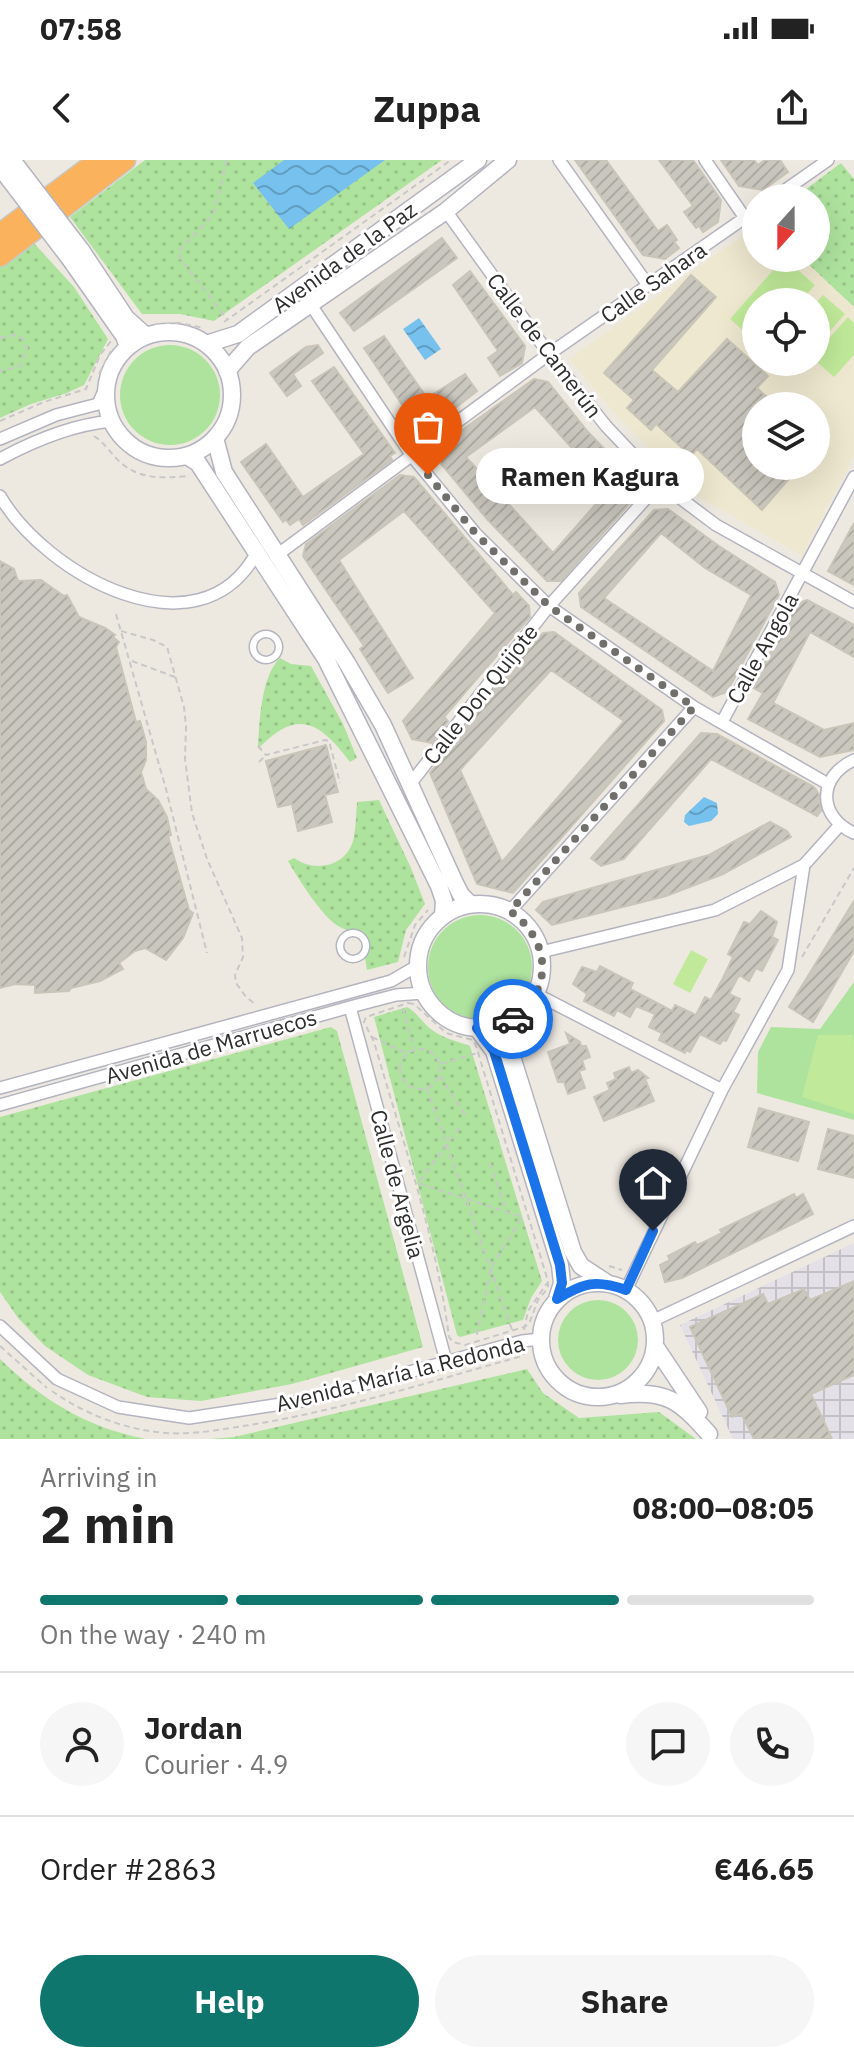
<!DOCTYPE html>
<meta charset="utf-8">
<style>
body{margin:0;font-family:"IBM Plex Sans",sans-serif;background:#f6f6f6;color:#222;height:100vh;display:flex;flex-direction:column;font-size:30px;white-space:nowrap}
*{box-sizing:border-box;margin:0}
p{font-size:26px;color:#767676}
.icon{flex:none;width:44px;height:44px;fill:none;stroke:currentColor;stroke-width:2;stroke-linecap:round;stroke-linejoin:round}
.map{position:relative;height:1279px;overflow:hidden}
.details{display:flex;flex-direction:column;background:#fff;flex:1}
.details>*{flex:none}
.needle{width:52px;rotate:201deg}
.buttons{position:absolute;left:742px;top:24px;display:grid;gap:16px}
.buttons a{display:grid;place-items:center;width:88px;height:88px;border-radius:50%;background:#fff;box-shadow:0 8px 32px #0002;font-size:40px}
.pin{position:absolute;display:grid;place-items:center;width:68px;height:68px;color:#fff;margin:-82px -34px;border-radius:50% 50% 50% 0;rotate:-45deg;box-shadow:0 0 8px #0007}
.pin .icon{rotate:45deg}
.courier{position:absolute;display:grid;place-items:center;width:80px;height:80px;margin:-40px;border:6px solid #1a73e8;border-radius:50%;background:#fff;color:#222;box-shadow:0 2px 10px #0007}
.bubble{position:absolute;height:56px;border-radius:28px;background:#fff;box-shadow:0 8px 32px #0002;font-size:26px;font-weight:800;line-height:56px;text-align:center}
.overview em{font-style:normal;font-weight:800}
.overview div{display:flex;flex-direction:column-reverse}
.overview{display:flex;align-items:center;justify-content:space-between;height:136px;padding:0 40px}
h1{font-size:52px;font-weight:800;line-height:60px}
.bar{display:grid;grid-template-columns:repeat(4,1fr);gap:12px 8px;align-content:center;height:96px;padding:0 40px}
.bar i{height:10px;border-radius:6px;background:#e0e0e0}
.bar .active{background:#0f766e}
.bar p{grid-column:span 4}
.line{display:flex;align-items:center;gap:20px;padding:0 40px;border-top:2px solid #e0e0e0}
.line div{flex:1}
.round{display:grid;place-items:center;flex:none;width:84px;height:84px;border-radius:42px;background:#f6f6f6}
.primary-button{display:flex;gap:16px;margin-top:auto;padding:16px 40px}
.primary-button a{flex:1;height:92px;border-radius:48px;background:#0f766e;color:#fff;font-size:32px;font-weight:800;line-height:92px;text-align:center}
.primary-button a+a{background:#f6f6f6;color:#222}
.status{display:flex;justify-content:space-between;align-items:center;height:56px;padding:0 40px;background:#fff;direction:ltr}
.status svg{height:22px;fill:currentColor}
header{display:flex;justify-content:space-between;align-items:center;height:104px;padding:0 40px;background:#fff;font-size:36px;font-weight:800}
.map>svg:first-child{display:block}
.industrial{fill:url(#industrial-grid)}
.education{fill:#efe8d0;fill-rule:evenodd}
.grass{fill:url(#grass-dots)}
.garden{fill:#aee39e}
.pitch{fill:#c0ea9a}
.water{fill:url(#water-waves)}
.building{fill:url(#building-hatch);stroke:#cac5b9;stroke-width:2;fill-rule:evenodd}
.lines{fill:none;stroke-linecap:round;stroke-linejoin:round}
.lane-casing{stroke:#b3b4c0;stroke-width:9}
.street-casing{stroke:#b3b4c0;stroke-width:14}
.secondary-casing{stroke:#b3b4c0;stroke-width:19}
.highway-casing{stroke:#c8c8c8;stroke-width:23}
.path{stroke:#c8c8c8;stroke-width:2;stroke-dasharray:6 4;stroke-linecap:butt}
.lane{stroke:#fff;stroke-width:6}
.street{stroke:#fff;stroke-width:11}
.secondary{stroke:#fff;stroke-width:16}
.highway{stroke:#fbb25d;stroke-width:20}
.secondary-bridge-casing{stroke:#b3b4c0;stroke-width:19;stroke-linecap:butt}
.secondary-bridge{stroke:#fff;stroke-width:16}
.done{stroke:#716f6c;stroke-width:8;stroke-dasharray:0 14.4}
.route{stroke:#1a73e8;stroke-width:10}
.labels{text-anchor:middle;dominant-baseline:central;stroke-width:6;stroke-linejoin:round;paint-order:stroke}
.street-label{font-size:22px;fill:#2d2d2d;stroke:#fff}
</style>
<div class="status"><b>07:58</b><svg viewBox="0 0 49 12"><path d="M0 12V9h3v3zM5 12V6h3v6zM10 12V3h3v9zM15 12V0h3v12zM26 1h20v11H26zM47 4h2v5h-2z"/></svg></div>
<header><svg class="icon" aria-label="back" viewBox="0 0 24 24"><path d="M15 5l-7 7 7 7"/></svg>Zuppa<svg class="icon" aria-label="share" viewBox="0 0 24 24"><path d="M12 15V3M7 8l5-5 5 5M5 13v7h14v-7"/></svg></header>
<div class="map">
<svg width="854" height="1279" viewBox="0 0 854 1279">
<defs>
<pattern id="industrial-grid" width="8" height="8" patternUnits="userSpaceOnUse" patternTransform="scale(2)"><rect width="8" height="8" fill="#e3e0e7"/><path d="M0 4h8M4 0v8" fill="none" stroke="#c3c0c6"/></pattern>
<pattern id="grass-dots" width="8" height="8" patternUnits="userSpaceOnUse" patternTransform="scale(2)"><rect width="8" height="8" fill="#aee39e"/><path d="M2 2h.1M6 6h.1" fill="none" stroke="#96c388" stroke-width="1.8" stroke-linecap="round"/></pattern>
<pattern id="water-waves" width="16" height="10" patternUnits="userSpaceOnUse" patternTransform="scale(2)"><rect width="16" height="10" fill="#76c1ed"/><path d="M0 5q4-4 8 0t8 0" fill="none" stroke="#619dc0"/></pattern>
<pattern id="building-hatch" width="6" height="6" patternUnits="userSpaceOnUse" patternTransform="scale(2)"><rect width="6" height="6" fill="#cac7be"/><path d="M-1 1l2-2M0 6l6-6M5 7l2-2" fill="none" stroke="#aeaba4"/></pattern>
</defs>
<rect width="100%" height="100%" fill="#eee9e0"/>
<path class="industrial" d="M854 1083V1279H733L680 1165Z"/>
<path class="education" d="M756 66V98H802L854 147V296L802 396 699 337 623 263 569 199ZM756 142H816V202H756ZM756 246H816V306H756Z"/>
<path class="grass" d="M145 0H442L214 161 180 154H142L70 57Z
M841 3 854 19V147L802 98H816V38H794Z
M33 82 74 127 108 179 84 225 67 233 31 244 0 258V106Z
M280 498 291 504 311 506 343 564 357 598 350 602C319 561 297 548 258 589 259 563 261 516 280 498Z
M379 640 411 708 425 744 406 770 398 802 367 810 365 798 369 787C360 763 357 776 340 767 323 759 298 718 288 701L294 698C313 712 345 708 353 681 356 669 356 654 357 642Z
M407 847C417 852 422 863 432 870 444 879 457 881 470 886L542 1121 531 1138 523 1160 460 1177 457 1175 374 857Z
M331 867 337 871 423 1187 292 1224 201 1241 147 1237 88 1215 45 1186 18 1158 0 1132V957Z
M0 1199C42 1240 88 1268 146 1279H0Z
M527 1209 543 1233 579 1258 659 1252 696 1279H210L234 1277Z"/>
<path class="garden" d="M120 235a50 50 0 1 1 100 0a50 50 0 1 1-100 0Z
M428 807a52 52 0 1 1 104 0a52 52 0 1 1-104 0Z
M854 822V960L757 933 758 892 771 867 820 869Z
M558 1180a40 40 0 1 1 80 0a40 40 0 1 1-80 0Z"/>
<path class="pitch" d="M784 98 815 125 800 142H756V182L730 159Z
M823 135 845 154 816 187V143Z
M848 157 854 163V195L834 217 816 201V193Z
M691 790 708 799 690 833 673 824Z
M818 875H853L851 886 854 876V954L802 937Z"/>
<path class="water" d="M284 0H385L289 69 253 23Z
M419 158 441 189 425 200 403 169Z
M704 637 717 643 718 654 711 661 689 666 684 662 685 655Z"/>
<path class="building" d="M575 0H606L658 71 667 65 677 80 674 82 679 88 665 99 643 95Z
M659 0H693L721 40 718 62 703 72 699 66 696 68 684 52 693 46Z
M721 0H754L758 5 765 0H780L788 12 763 30 739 26Z
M442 78 457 98 354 171 340 153Z
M470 111 525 186 522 203 500 216 488 198 498 191 453 125Z
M691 115 716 137 652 210 678 232 727 179 768 216 757 228 777 246H756V306H800L762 350 697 289 691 296 656 264 651 270 627 248 634 240 604 213Z
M384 176 427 238 465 214 477 231 432 266 415 264 364 188Z
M318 185 323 193 293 214 301 226 287 236 270 213 306 187Z
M334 207 395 293 390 296 392 300 303 365 299 359 290 365 286 360 283 362 241 302 266 284 303 337 364 294 312 221Z
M534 219 548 222 588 272 636 322 637 335 561 421H547L488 360 437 299 441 285ZM535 247 609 329 553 393 466 297Z
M400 315 414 317 513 435 516 432 529 446 530 457 444 557 448 561 432 583 412 579 403 561 495 453 404 351 339 400 413 518 388 533 360 489 364 486 303 396 306 384Z
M668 349 719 386 775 422 779 435 727 532 713 537 581 447 579 433 654 350ZM661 373 705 408 751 435 713 511 604 438Z
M854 363V425L828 411Z
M0 401 14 409 18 421 41 420 64 436 67 435 79 457 105 468 115 475 113 477 119 482 116 487 136 562 140 561 146 582V600L141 612 146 629 158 640 167 657 171 675 168 676 189 750 193 753 183 778 166 800 145 788 135 791 119 803 123 809 100 821 71 828 69 831 35 833V825L15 824 0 828Z
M807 440 854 465V497L810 472 773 543 824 570 854 563V590L820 597 748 559 763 533 752 527 796 444Z
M554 472 662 550 664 561 513 733 477 724 430 613 505 516 543 473ZM551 510 624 561 502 702 460 610Z
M701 573 717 574 814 627 819 634 821 651 817 656 711 599 624 699 601 706 591 698Z
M326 585 338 632 325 635 332 662 298 671 292 644 278 647 266 601Z
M770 662 787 671 791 677 723 714 666 736 552 765 536 750 543 742 709 695Z
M854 741V791L813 862 789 847Z
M761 751 777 762 772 777 778 780 762 811 756 808 749 821 739 815 729 834 740 839 733 852 739 855 726 881 723 880 720 884 700 874 690 892 686 890 685 893 659 880 662 873 649 867 655 854 636 846 630 857 617 850 614 856 584 841 587 834 573 824 582 807 597 812 600 806 633 823 630 829 659 844 672 851 675 845 696 855 705 837 711 840 723 818 733 797 728 794 744 762 750 764Z
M566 873 580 882 581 886H586L590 897 582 900 585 909 579 911 585 928 568 934 564 922H558L548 892 570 884Z
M629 907 631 913 638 910 648 918 645 919 654 941 604 961 594 937 610 930 607 923 616 919 614 913Z
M759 948 809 962 798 1001 748 987Z
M828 969 854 976V1018L818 1009Z
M794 1034 796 1038 803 1034 813 1054 682 1118 665 1122 660 1105 670 1100 668 1096 695 1082 697 1085 704 1082 722 1073 720 1070Z
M854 1121V1215L811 1234 832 1279H754L741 1253 732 1257 690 1167 763 1134 768 1144 804 1129 810 1140Z"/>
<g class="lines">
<g class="lane-casing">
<path id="lane" d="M253 487a13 13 0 1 1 26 0a13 13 0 1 1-26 0Z
M340 786a13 13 0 1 1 26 0a13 13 0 1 1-26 0Z"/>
</g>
<g class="street-casing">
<path id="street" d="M559 0 648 125
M705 0 745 58
M774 38 828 0
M446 51 549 194 606 266 660 323 716 365 854 442
M311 145 412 296 476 374 549 446 694 547 828 624
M0 279 56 255 98 244 107 224
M0 299C35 280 72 265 111 261
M0 336C45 414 199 500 257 392
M277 395 549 194 756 50
M722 562 854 317
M854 600C817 617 818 657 854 673
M411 623 549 446 660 323
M510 751 694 547
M541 792 715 750 804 705 839 666
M536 834 722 930
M350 847 446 1201
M0 928 391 821 417 806
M0 945 350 847 396 835 423 833
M626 1130 722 930 788 810 804 705
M652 1161 854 1066
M0 1166 57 1219 118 1247 189 1258 308 1240 522 1181 541 1179"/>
</g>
<g class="secondary-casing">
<path id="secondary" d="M81 90 126 158 146 176
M70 99 124 176 128 187
M106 235a63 63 0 1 1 126 0a63 63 0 1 1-126 0Z
M206 184 238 174 478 0
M227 211 248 187 446 51 508 0
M215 278 224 312 347 503 383 565 454 721 461 735 470 744
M187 296 198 303 326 499 439 726 444 741 443 755
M418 806a62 62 0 1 1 124 0a62 62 0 1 1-124 0Z
M509 861V887L573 1092 581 1106 607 1123
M477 868 494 891 560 1105 562 1123 557 1139
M541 1180a57 57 0 1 1 114 0a57 57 0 1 1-114 0Z
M655 1186 699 1252
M620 1235C666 1229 680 1241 709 1274"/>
</g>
<g class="highway-casing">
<path id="highway" d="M0 74 99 0
M0 96 125 0"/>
</g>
<path class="path" d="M227 0 213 55 178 92 181 100 227 159
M224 162 451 0
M155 165 179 163 204 168
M0 178 15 175 23 179 27 188 20 206 0 211
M99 214 112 189
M0 261 44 242 86 229 100 195 111 181
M94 276C105 283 111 294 121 303 141 320 164 318 188 316
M116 454 166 629 207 793
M121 471 153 480 167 487 184 547 186 566 185 599 192 653 207 699 242 778 243 797 235 815 236 823 246 837 255 844
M132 501 175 517
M258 586 266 595 325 580 329 581 340 623
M259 602 265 596
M404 797 415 765 428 750
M802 797 854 708
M408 843 414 844 446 873 473 880 476 886 548 1121V1128L538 1140 529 1164 524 1167 465 1185 453 1182 449 1177C436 1076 402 979 374 882L364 862 366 857Z
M403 848 414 888
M372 877 406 893
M400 909a20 20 0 1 1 40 0a20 20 0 1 1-40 0Z
M441 904 477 893
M440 916 466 956
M427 928 512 1170
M459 968 418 1023 522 1057 491 1108 476 1179
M490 1003 506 1050
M609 1106 622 1110
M524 1170 528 1151 547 1123
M0 1186 47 1228
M52 1231C84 1254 126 1270 166 1273 194 1275 223 1269 250 1265 342 1250 432 1221 522 1196L525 1192"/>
<use href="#lane" class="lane"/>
<use href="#street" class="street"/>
<use href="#secondary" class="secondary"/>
<use href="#highway" class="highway"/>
<g class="secondary-bridge-casing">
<path id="secondary-bridge" d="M12 0 81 90
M0 7 70 99"/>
</g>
<use href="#secondary-bridge" class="secondary-bridge"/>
</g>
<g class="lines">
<path class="done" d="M428 315 476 374 549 446 694 547 510 751C550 780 555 828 513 859"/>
<path class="route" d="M513 859 493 867 477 868 494 891 560 1105 562 1123 557 1139C584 1123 595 1119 626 1130L653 1071"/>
</g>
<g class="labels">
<g class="street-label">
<text transform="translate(344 97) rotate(-36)">Avenida de la Paz</text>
<text transform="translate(653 122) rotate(-35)">Calle Sahara</text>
<text transform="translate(545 185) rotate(53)">Calle de Camerún</text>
<text transform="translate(762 488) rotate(-61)">Calle Angola</text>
<text transform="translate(480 534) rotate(-52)">Calle Don Quijote</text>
<text transform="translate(211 886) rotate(-16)">Avenida de Marruecos</text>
<text transform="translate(398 1024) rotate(75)">Calle de Argelia</text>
<text transform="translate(400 1213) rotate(-14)">Avenida María la Redonda</text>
</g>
</g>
</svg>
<div class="buttons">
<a><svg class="needle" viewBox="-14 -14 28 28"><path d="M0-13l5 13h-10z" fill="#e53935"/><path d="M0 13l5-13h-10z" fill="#767676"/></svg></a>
<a><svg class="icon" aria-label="locate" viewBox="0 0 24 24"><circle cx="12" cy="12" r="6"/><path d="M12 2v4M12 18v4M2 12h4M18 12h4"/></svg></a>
<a><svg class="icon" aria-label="layers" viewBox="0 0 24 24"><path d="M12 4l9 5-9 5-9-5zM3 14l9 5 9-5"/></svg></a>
</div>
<div class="pin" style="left:428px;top:315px;background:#ea580c"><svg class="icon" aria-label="bag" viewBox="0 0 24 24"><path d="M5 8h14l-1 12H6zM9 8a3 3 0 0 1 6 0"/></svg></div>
<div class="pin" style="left:653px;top:1071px;background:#1f2937"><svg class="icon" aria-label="home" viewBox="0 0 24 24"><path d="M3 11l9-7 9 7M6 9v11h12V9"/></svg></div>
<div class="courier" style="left:513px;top:859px"><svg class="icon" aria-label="car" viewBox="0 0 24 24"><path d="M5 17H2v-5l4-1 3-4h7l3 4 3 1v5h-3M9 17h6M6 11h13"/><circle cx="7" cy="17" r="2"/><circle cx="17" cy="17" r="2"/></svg></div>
<div class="bubble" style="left:476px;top:288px;width:228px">Ramen Kagura</div>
</div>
<section class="details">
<div class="overview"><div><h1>2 min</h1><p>Arriving in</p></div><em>08:00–08:05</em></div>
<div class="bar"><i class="active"></i><i class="active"></i><i class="active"></i><i></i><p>On the way · 240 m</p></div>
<div class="line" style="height:144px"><a class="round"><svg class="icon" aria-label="person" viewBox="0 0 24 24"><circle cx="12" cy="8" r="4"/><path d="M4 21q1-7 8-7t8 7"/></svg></a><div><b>Jordan</b><p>Courier · 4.9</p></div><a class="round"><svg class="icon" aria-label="chat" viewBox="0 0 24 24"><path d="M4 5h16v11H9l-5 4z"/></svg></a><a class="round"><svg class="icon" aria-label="phone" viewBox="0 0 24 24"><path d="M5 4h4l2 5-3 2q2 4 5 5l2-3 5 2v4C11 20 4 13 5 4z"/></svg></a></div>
<div class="line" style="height:104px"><div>Order #2863</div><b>€46.65</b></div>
<div class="primary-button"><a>Help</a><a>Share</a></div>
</section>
